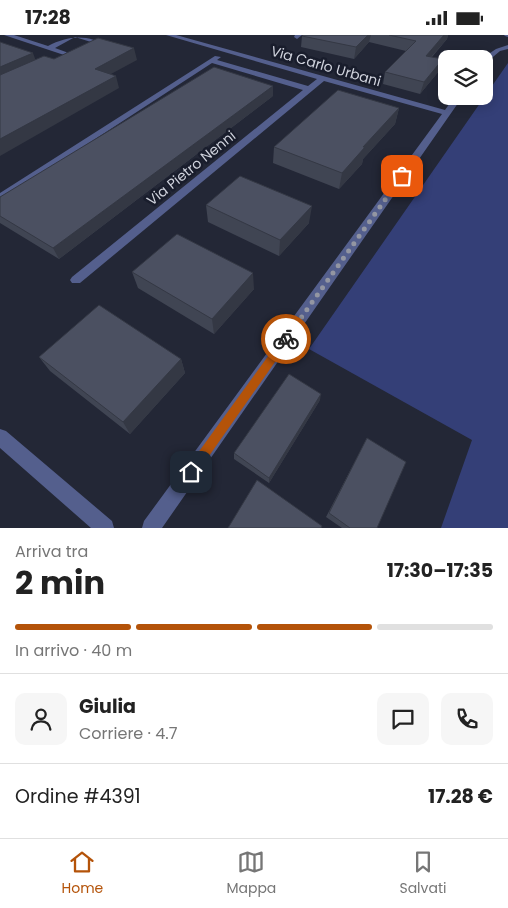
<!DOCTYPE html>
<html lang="it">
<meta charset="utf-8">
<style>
body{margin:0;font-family:Poppins,sans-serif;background:#f6f6f6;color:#222;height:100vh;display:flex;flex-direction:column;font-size:19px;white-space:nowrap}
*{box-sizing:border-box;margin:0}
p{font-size:16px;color:#767676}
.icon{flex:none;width:28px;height:28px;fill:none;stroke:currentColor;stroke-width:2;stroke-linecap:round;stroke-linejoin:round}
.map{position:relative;height:493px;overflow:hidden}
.sheet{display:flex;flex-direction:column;background:#fff;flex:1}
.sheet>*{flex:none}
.tools{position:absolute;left:438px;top:15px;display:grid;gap:10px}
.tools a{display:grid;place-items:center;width:55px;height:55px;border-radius:10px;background:#fff;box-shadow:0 2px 12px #0003;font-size:25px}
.pin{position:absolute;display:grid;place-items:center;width:42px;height:42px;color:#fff;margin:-21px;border-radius:10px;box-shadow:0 2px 8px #0006}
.courier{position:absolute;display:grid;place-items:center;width:50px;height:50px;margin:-25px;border:4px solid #b45309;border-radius:50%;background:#fff;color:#222;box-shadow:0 1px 6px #0007}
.head em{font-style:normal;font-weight:700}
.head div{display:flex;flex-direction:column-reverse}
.head{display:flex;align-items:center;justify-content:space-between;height:85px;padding:0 15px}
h1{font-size:32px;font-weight:700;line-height:38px}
.bar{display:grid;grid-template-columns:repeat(4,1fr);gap:8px 5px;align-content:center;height:60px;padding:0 15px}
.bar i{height:6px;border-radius:4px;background:#e0e0e0}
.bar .active{background:#b45309}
.bar p{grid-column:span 4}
.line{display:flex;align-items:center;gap:12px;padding:0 15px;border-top:1px solid #e0e0e0}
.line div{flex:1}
.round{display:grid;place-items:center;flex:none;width:52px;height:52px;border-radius:10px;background:#f6f6f6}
.status{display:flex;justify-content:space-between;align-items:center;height:35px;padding:0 25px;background:#fff;direction:ltr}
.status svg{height:14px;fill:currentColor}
.tab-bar{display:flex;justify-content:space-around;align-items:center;height:70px;border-top:1px solid #e0e0e0;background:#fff;font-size:14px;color:#767676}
.tab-bar a{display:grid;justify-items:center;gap:2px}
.tab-bar .active{color:#b45309}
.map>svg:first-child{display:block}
.green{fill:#343f77}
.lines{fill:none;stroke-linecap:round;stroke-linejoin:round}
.minor{fill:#545f8d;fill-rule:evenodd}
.wall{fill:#404553}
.shaded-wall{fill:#343844}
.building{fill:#4b5061;stroke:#343844}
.route{fill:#b45309}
.done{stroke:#9396a2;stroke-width:5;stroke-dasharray:0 9}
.labels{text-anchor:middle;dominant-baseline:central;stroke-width:5;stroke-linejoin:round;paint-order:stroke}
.far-street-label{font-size:14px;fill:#cfd2dc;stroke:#191d2c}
</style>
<div class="status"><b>17:28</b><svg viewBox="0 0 49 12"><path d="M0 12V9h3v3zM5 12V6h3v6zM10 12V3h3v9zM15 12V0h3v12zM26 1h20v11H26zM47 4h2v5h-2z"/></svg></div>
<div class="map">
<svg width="508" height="493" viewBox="0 0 508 493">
<rect width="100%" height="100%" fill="#232736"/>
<path class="green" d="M508 28V493H441L472 405 309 314Z"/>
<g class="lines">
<path class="minor" d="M4 0H14L48 11C64 3 78 0 94 5L91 7 75 2 55 13 66 17 67 18 64 20Z
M166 0H176L445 75 455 61H463L162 493H142L144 486 442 79 324 46 80 248H72L70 245 72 242 303 55 212 28 0 166V158L215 21 221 22 217 25 308 51 317 44Z
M295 0H302L297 4 294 2Z
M504 0H508V2L505 1Z
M508 10V14L500 16 487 27H484V24H481L496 14Z
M0 394 6 396 112 486 114 493H91L0 413Z"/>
</g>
<path class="wall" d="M303 0H448L447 4 432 22 439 36 420 59 383 49 385 37 406 16 369 7 354 24 301 12 302 1Z
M273 61 59 224 0 188V162Z
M399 73 395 89 363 124 362 129 339 154 273 128 274 112Z
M206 170 309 188 279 221 208 187Z
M132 237 254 254 214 299 138 253Z
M39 322 181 324 185 338 130 399 50 336Z
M320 365 269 448 234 424V418Z
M367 403 377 493H342L326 482Z"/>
<path class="shaded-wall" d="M368 0H371L369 7 354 24 356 12Z
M444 0H448L447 4 422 32 426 21Z
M134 13 137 25 98 46 95 34Z
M33 18 37 29 0 46V32Z
M443 24 439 36 420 59 424 47Z
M116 41 119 53 0 121V104Z
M273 51V61L59 224 53 213Z
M399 73 395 89 363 124 362 129 339 154 342 138 363 112Z
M312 171 309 188 279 221 280 205Z
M253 238 254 254 214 299 212 284Z
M181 324 185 338 130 399 123 387Z
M321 359 320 365 269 448V443Z"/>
<path class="building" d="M303 0H368L356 12 302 1Z
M389 0H444L426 21 443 24 424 47 385 37 416 6Z
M98 3 134 13 95 34 116 41 0 104V40L44 21 54 24Z
M0 7 33 18 0 32Z
M214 32 273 51 53 213 0 181V162Z
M338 55 399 73 363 112H365L342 138 274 112Z
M240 141 312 171 280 205 206 170Z
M177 199 253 238 212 284 132 237Z
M99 270 181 324 123 387 39 322Z
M289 339 321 359 269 443 234 418Z
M367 403 406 427 377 493H350L329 478Z
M257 445 322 491 321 493H228Z"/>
<path class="route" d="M286 301 290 304 289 307 195 441 191 443 187 441 185 437 187 433 282 302Z"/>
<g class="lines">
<path class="done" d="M286 304 402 141"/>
</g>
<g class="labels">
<g class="far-street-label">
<text transform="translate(326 31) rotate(16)">Via Carlo Urbani</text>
<text transform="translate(191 133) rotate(-39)">Via Pietro Nenni</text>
</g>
</g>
</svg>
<div class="tools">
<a><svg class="icon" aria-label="layers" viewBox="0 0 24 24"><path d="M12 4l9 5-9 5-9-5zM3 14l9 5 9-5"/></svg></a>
</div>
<div class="pin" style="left:402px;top:141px;background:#ea580c"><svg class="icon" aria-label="bag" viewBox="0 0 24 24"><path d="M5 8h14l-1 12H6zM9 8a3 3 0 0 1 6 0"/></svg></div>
<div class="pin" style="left:191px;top:437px;background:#1f2937"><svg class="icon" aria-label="home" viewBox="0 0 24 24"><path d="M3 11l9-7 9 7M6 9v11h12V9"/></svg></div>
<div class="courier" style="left:286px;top:304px"><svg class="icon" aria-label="bike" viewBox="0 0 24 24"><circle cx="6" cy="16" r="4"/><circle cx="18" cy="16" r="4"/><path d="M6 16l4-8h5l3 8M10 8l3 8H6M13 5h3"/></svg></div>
</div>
<section class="sheet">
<div class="head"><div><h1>2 min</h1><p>Arriva tra</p></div><em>17:30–17:35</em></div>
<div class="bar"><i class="active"></i><i class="active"></i><i class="active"></i><i></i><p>In arrivo · 40 m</p></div>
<div class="line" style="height:90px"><a class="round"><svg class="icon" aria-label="person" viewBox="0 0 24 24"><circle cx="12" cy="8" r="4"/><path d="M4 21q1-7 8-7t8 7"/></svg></a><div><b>Giulia</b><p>Corriere · 4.7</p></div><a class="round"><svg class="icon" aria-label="chat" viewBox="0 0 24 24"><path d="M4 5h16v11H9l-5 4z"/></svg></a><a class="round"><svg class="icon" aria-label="phone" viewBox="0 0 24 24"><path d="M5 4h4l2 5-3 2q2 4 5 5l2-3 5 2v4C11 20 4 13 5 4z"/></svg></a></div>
<div class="line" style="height:65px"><div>Ordine #4391</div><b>17.28 €</b></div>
</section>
<nav class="tab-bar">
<a class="active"><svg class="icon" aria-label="home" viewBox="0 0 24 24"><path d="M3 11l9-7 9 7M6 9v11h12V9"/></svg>Home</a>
<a><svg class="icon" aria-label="map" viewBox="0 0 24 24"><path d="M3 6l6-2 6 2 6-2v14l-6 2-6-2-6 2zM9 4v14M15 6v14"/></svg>Mappa</a>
<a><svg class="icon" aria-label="saved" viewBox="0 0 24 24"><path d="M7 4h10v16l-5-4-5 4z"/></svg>Salvati</a>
</nav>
